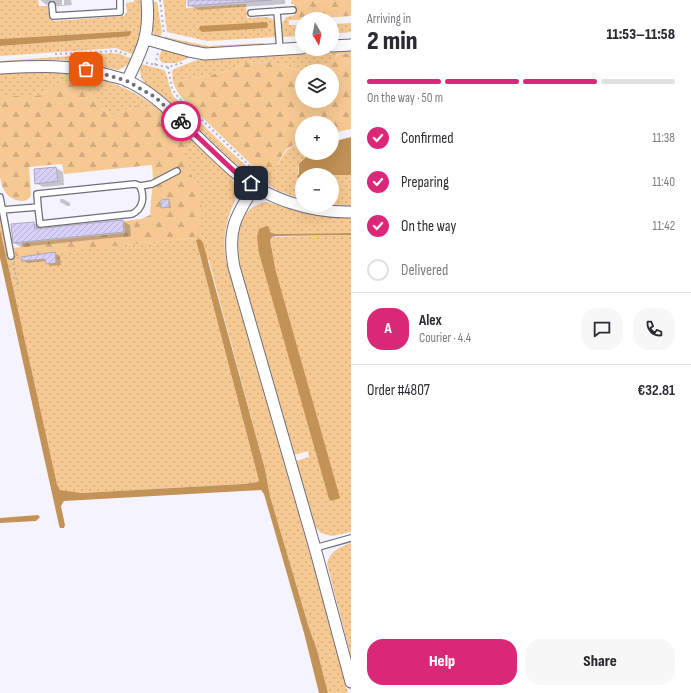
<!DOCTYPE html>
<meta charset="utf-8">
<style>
body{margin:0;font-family:"Sofia Sans Condensed",sans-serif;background:#f7f7f7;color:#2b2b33;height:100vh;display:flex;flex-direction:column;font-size:15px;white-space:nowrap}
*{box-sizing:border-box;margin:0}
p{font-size:13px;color:#7c7c81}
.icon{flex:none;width:22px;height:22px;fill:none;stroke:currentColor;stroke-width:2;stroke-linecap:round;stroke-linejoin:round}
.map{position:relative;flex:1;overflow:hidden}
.sheet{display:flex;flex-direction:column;background:#fff;width:340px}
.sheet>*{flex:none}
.needle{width:26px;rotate:170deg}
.fabs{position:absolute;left:295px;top:12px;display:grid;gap:8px}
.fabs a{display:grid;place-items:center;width:44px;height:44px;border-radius:50%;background:#fff;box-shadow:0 4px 16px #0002;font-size:20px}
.pin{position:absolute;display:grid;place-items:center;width:34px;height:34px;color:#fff;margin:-17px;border-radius:8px;box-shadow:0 2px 6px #0006}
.courier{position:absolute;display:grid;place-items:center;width:40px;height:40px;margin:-20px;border:3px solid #db2777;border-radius:50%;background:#fff;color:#222;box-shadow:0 1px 5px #0007}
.head em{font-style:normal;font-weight:800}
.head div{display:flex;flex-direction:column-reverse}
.head{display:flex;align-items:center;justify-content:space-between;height:68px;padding:0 16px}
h1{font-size:26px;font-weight:800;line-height:30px}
.bar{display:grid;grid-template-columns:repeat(4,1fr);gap:6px 4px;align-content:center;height:48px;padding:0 16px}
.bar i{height:5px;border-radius:3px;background:#e1e1e2}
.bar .current{background:#db2777}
.bar p{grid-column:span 4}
.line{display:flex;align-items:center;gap:10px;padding:0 16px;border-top:1px solid #e1e1e2}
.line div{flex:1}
.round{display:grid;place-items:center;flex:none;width:42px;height:42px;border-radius:16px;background:#f7f7f7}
ol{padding:0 16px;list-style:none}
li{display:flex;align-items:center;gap:12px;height:44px}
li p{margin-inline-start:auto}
li .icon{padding:4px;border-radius:50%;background:#db2777;color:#fff;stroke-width:4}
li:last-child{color:#7c7c81}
li i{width:22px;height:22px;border:2px solid #e1e1e2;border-radius:50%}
.cta{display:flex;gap:8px;margin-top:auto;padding:8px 16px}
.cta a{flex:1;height:46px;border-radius:16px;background:#db2777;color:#fff;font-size:16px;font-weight:800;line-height:46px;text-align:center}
.cta a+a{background:#f7f7f7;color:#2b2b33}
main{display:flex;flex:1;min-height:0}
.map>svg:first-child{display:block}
.grass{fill:url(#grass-dots)}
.forest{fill:url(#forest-firs)}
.water{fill:#c29256}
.shadow{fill:#0003}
.building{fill:url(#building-hatch);stroke:#ada9ba}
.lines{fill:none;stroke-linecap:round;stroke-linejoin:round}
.lane-casing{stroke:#706d7c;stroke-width:8}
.street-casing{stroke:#706d7c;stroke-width:13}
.path{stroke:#b4b2bc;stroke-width:2;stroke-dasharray:2 3;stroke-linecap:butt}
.lane{stroke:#fff;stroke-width:5.5}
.street{stroke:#fff;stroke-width:11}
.done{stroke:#6f6d76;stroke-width:4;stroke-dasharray:0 7.2}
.route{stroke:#db2777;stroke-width:5}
</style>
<main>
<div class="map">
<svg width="351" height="693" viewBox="0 0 351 693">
<defs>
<pattern id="grass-dots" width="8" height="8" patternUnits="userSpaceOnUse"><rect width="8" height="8" fill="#f6c992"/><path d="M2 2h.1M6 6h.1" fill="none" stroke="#d3ac7e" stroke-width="1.8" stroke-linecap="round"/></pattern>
<pattern id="forest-firs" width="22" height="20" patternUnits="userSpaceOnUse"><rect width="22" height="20" fill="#f6c992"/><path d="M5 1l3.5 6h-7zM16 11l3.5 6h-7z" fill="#d3ac7e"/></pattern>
<pattern id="building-hatch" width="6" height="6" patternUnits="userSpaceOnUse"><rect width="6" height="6" fill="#d9d0fa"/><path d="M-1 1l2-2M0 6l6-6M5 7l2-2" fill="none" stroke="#bab2d6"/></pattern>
</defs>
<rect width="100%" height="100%" fill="#f5f3fe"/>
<path class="grass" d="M0 0H38L39 6H48L50 19 54 21 124 16 127 12 126 3 134 2V0H142C143 18 141 38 134 55L116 48 0 56V46L121 37 131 31 0 39Z
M163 0H186V8L246 4 247 18 266 17 273 19 275 24 276 37 207 41 167 32Z
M153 2H157L162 31 160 38 156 36 153 32Z
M295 15V20H289V25H302V36L283 37 282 23 286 17Z
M351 23V32L332 34V24Z
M165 37 208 46 263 43 264 45 206 49 165 39Z
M162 49 191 57 176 63H162L159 58Z
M351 50V53L338 54 329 63 317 70 303 71 270 62 245 63 226 72 173 82 172 72 174 69 194 61 205 59Z
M112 53 120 54 132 59 126 66 118 70 84 62 59 60 0 63V61Z
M141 64 164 70C169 77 168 88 174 97L232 153 252 171 253 174 252 177 229 158 179 110 164 97 145 84 141 77 140 71Z
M39 71C81 71 123 81 157 108L134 106 118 114H110L61 81 50 90 37 96H0V74Z
M185 132 229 175C244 194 231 204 227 223 224 236 224 248 226 261L331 627 348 693H328L317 650 309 628 270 496 265 469 209 261 199 252 259 481 257 482 243 484 82 493 60 490 57 484 0 229V213L8 256 194 238 199 186 192 176 185 160Z
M302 142V153H310L307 155 298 168 299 178 302 176V199L279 191 256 179 258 175V169L278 165C283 153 289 146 302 142Z
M351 175V206L332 205V175Z
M267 202 315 215 351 218V233L275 234 270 232 269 227H263L276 272 270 240 272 237 351 235V532L332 536 321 533 317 529 314 524 296 461 309 457 308 451 294 455 239 263C237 239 237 206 267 202Z
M351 543V657L327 564C330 551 339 547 351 543Z"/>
<path class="forest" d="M292 0H351V16L295 20 294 4H291Z
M351 53V129L332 133V123H302V142C297 143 291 146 287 149 277 159 281 169 265 173L258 170V171L181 97 175 87 173 82 226 72 245 63 270 62 303 71 302 101H332V71H312C325 69 329 60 338 55 341 53 347 54 351 53Z
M61 81C79 83 99 90 102 109L110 114H118L134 106 157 108 185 132V160L192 176 199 186 202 211 200 227 194 238 16 256 12 248 22 247V243L125 233 124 221 141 219 150 215 153 177 152 165 64 174 62 164 29 167 31 195C27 206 10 200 5 192 2 187 1 182 0 177V96H37L50 90Z"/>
<path class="water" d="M267 22 268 25 267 28 202 32 199 29 200 26Z
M131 31V33L129 36 121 37 0 46V39Z
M351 137V175H302V176L299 178 297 177 299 174V164L310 153H332V142Z
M267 226 269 227 270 232 275 234 351 233V235L276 236 272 237 270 240 276 272 340 498 331 501 329 499 259 253 257 237 259 229Z
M0 229 57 484 60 490 82 493 243 484 257 482 259 481 196 240 200 239 203 243 265 469 270 496 309 628 317 650 328 693H319L304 633 264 494 261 490 64 501 61 506 65 525 64 528H60L59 525 0 258Z
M38 515 40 517 36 521 0 523V518Z"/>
<path class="shadow" d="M41 0H62V5H64V0H71L72 5 50 7 41 1Z
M189 0H285V4L198 10 189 5Z
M56 168 63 172 64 185 43 187 36 183Z
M60 199H63L70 203V206H67L60 202Z
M168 200 170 202 171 208 162 207Z
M123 221 130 225 131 236 21 247 14 243 34 223 41 227V230Z
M55 253 60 256 61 265 51 266 47 263 46 261 27 263 23 260 22 257Z"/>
<path class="building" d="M188 0H272L188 6Z
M56 167 58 181 35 184 34 169Z
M169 199V207L161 208V200Z
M123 220 124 232 13 243 11 224 34 222 35 229Z
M55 252 56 263 46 264 45 259 22 261 21 257Z"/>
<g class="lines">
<g class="lane-casing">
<path id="lane" d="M52 5 53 16 120 12V0
M277 11 280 50
M251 13 293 10
M140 186 152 184 177 171
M0 197 11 256
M2 210 38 207 40 224 132 214C143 209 145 197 140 186L135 184 37 194 38 207
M315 548 351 538"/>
</g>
<g class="street-casing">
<path id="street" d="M146 39 189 51 205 54 302 48
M332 46 351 45
M0 68C37 66 72 64 108 75 114 77 122 78 128 81 151 92 167 108 185 125 202 141 218 158 236 173 267 199 311 213 351 212
M127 81C142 49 150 37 147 0
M255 186C235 216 227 231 234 267L315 548 351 682"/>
</g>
<path class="path" d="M160 0 164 33
M55 54 117 51 128 55
M146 63 168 67 185 62
M155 65 158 53
M168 67 172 89 179 98 253 169 255 172
M13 263 18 286"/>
<use href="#lane" class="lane"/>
<use href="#street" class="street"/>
</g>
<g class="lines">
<path class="done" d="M86 69 127 81 155 97 181 121"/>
<path class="route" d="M181 121 236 173 251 183"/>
</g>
</svg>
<div class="fabs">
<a><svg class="needle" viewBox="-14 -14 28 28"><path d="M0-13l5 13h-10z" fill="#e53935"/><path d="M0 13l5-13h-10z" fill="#7c7c81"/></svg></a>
<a><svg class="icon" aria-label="layers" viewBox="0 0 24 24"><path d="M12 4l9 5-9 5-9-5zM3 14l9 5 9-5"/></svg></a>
<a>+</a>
<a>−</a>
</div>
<div class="pin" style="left:86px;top:69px;background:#ea580c"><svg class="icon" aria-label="bag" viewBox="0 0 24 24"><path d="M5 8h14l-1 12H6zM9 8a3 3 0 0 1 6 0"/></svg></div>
<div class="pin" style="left:251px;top:183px;background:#1f2937"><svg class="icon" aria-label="home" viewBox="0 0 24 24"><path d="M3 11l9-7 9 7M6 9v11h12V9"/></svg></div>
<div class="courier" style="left:181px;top:121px"><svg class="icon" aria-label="bike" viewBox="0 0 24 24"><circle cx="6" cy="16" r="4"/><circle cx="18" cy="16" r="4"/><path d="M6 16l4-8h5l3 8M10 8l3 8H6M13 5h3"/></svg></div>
</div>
<section class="sheet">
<div class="head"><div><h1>2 min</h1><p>Arriving in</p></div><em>11:53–11:58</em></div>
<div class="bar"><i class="current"></i><i class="current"></i><i class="current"></i><i></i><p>On the way · 50 m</p></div>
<ol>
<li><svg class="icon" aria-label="check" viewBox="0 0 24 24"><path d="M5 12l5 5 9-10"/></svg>Confirmed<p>11:38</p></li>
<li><svg class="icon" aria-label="check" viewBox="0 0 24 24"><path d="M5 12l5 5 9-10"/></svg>Preparing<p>11:40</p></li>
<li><svg class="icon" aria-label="check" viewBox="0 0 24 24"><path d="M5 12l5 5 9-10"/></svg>On the way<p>11:42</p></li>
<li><i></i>Delivered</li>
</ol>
<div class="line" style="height:72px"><b class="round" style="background:#db2777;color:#fff">A</b><div><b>Alex</b><p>Courier · 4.4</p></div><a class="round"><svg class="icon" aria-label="chat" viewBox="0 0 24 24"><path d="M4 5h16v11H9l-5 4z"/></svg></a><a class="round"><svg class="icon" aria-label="phone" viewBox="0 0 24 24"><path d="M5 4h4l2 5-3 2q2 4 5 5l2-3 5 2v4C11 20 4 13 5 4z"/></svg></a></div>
<div class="line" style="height:52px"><div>Order #4807</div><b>€32.81</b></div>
<div class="cta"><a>Help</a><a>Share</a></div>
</section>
</main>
